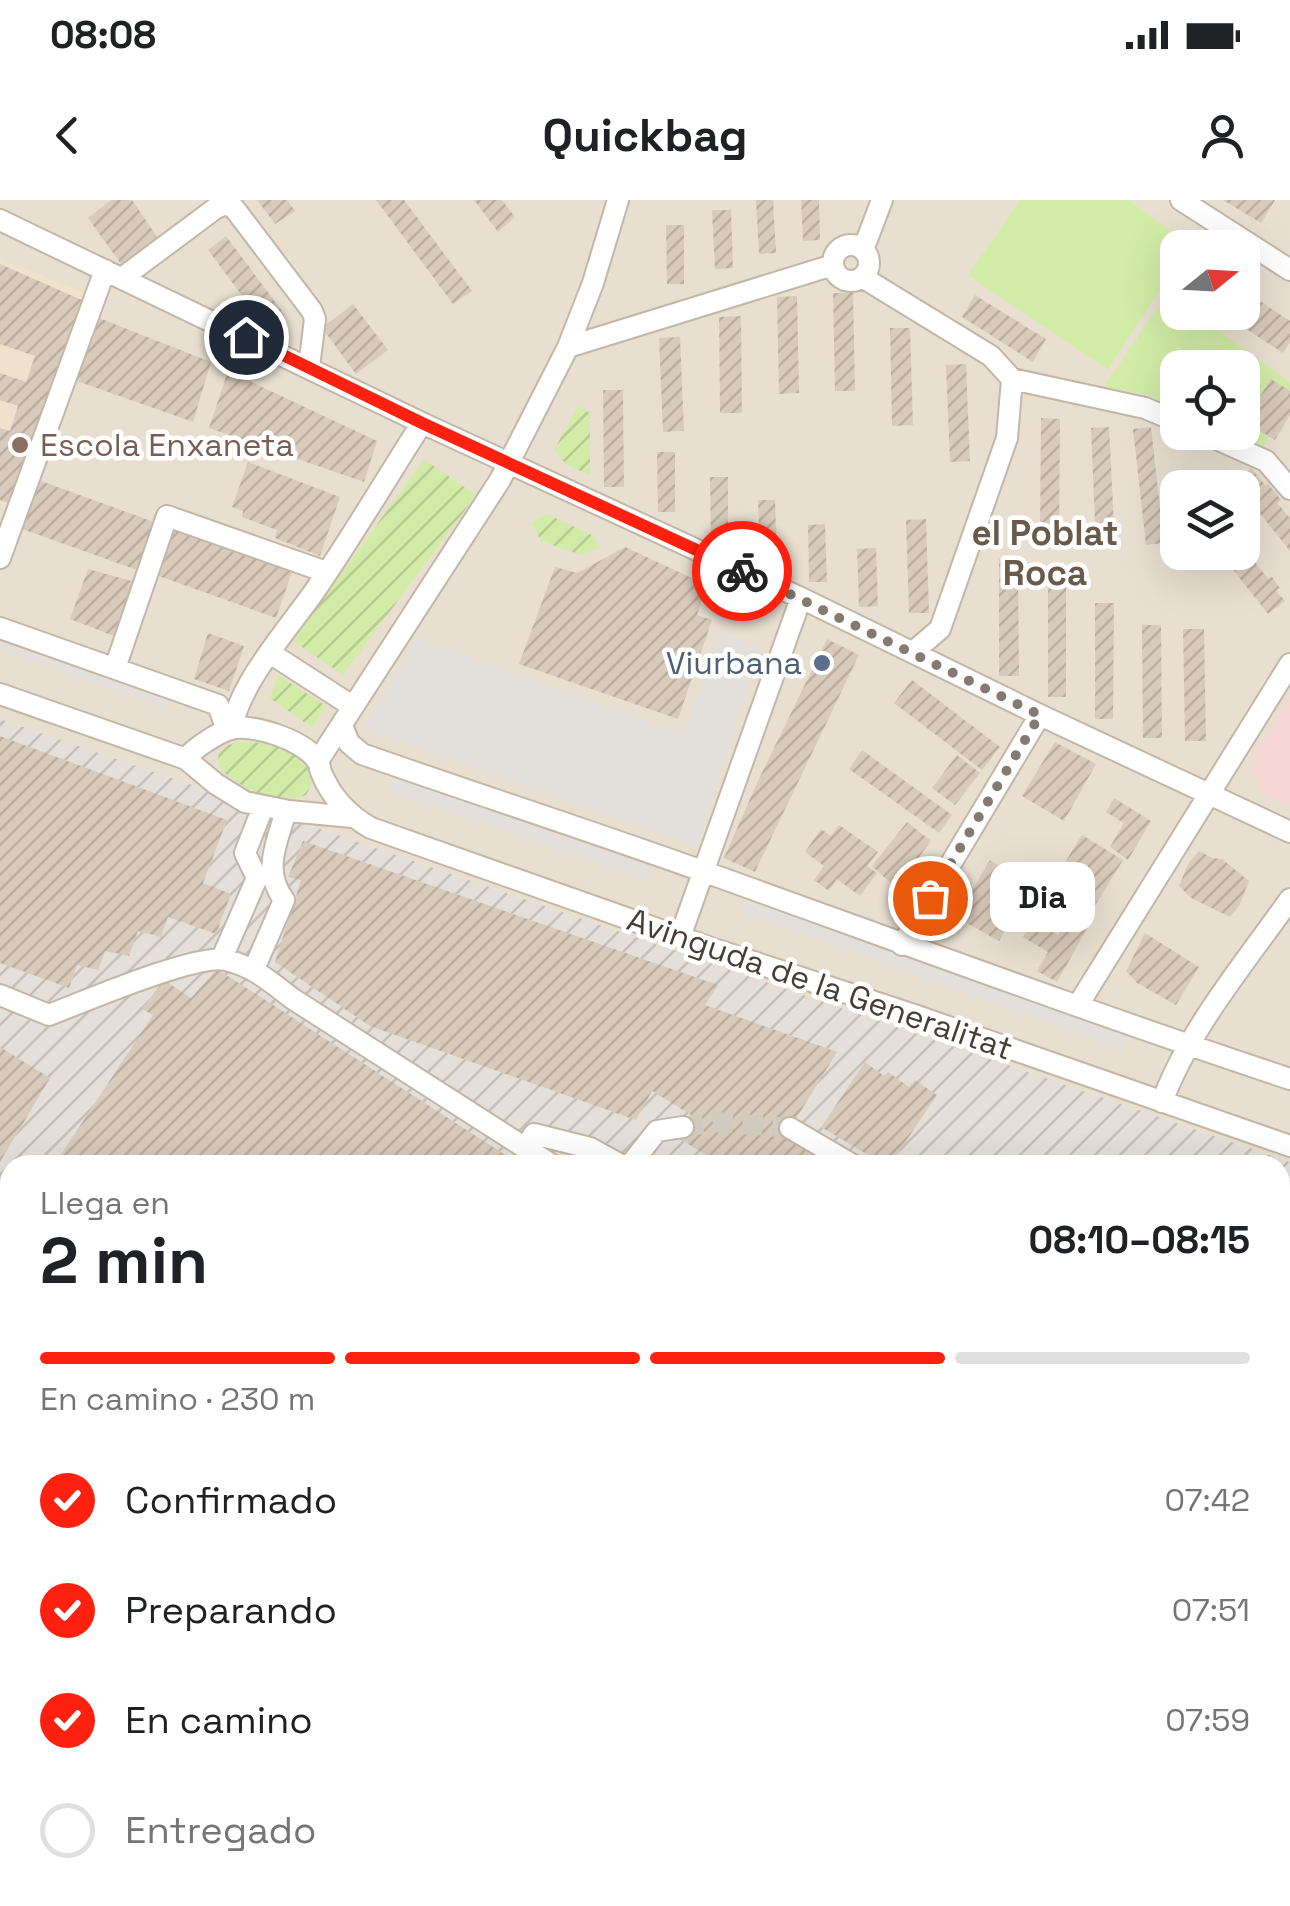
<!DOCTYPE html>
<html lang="es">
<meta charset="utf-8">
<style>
body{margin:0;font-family:"Space Grotesk",sans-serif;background:#f6f6f6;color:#202124;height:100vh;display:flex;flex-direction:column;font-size:38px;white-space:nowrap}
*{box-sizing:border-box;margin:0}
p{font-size:32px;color:#757577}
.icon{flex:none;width:55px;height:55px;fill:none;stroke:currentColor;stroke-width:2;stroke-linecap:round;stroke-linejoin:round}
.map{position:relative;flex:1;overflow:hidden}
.panel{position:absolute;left:0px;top:955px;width:1290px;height:752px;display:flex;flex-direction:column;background:#fff;border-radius:30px 30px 0 0;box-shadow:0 10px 40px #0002}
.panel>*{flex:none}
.needle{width:65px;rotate:72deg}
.buttons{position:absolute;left:1160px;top:30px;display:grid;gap:20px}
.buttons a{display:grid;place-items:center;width:100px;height:100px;border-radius:20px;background:#fff;box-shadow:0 10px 40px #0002;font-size:50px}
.pin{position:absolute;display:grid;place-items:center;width:85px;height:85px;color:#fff;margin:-42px;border:5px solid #fff;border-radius:50%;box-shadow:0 2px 10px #0007}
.courier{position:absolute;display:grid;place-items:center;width:100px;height:100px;margin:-50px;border:8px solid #ff210f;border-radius:50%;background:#fff;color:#222;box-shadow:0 2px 12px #0007}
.bubble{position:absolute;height:70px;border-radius:20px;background:#fff;box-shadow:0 10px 40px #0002;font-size:32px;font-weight:700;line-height:70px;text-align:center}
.headline em{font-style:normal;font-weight:700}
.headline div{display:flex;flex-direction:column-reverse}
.headline{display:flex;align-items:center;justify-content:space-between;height:170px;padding:0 40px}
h1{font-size:65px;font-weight:700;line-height:75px}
.bar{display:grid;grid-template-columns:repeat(4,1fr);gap:15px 10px;align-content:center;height:120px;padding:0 40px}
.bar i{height:12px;border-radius:8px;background:#e0e0e0}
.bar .selected{background:#ff210f}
.bar p{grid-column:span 4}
ol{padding:0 40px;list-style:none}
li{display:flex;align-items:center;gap:30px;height:110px}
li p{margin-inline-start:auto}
li .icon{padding:10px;border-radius:50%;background:#ff210f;color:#fff;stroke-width:4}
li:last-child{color:#757577}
li i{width:55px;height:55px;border:5px solid #e0e0e0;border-radius:50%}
.status{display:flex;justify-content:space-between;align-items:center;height:70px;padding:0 50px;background:#fff;direction:ltr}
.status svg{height:28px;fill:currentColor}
header{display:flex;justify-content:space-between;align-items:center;height:130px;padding:0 40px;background:#fff;font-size:45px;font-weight:700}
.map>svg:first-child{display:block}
.residential{fill:#e8dfd1;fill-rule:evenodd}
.industrial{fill:url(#industrial-furrows)}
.education{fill:#eee2cc}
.medical{fill:#f6d7d5}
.park{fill:#d2eca8}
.garden{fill:url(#garden-furrows)}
.parking{fill:#e3e0dc}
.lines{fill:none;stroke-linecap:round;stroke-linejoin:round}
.stream{stroke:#99d7f7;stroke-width:5}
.building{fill:url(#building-hatch)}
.minor-tunnel{stroke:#d0cac0;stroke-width:20;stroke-dasharray:20 10;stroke-linecap:butt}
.minor-casing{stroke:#c3b7a8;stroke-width:24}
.minor{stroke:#fff;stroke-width:20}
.rail{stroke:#949494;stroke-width:5;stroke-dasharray:12 12;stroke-linecap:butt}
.done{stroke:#837b71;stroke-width:10;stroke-dasharray:0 18}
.route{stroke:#ff210f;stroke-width:12}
.education-dot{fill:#8d6e63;stroke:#fff;stroke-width:4}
.service-dot{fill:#5c6f8a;stroke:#fff;stroke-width:4}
.labels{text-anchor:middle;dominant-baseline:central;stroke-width:9;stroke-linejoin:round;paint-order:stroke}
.education-label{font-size:32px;fill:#785e54;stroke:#fff;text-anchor:start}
.service-label{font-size:32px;fill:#4e5e75;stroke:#fff;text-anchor:end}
.street-label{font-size:32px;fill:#463d33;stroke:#fff}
.neighbourhood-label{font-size:35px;font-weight:bold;fill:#6a5a49;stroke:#fff}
</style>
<div class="status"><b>08:08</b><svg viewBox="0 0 49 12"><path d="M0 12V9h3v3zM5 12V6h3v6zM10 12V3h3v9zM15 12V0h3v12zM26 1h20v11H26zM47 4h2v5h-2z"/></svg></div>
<header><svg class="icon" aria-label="back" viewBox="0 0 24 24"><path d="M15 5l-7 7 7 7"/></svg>Quickbag<svg class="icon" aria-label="person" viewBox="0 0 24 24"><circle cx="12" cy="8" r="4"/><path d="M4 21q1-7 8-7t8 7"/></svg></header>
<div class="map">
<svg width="1290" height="1706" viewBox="0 0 1290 1706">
<defs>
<pattern id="industrial-furrows" width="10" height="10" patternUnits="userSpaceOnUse" patternTransform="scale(2.5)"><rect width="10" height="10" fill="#e5dfd9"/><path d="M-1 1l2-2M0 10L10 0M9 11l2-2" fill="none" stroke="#c6c0bb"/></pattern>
<pattern id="garden-furrows" width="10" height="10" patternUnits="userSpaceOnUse" patternTransform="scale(2.5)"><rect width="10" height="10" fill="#d2eca8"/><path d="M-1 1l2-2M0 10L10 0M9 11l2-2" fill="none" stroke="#b6cb91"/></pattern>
<pattern id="building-hatch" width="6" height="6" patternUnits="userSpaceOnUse" patternTransform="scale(2.5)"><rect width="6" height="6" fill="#d9cbbb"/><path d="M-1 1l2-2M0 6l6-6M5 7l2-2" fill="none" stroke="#bcafa1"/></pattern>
</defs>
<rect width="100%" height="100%" fill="#f3ede3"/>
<path class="residential" d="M0 0H1290V962L0 519ZM1178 48H1242V112H1178ZM1178 168H1242V232H1178ZM1178 288H1242V352H1178Z"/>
<path class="industrial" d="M0 519 1290 962V1706H100L92 1698H1280V965H10V1608L0 1597Z"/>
<path class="education" d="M0 59 88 94 9 310 0 307Z"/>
<path class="medical" d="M1290 497V606L1266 594 1255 577 1254 563 1258 550Z"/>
<path class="park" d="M1020 0H1128L1190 45 1189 47 1178 48 1177 64 1108 170 968 75Z
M1177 79 1178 112 1212 113 1208 122 1290 183V198L1263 246 1232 233 1242 232V168H1178L1177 209 1147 195 1104 187Z"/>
<path class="garden" d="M578 206 590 213V275L567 265 554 250Z
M424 259 476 295 343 475 293 441Z
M547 314 594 336 600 347 581 355 541 341 531 322Z
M278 475 326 506 312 528 270 498Z
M237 542C245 543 254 542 262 543 287 548 326 567 306 595 298 598 289 601 281 600 265 598 231 582 221 569 217 563 218 559 219 552L226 546Z"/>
<path class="parking" d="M719 433 760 447 697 646 364 529 417 438 684 535Z
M0 437 171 496 167 509 0 450Z
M395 579 653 667 649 681 391 593Z
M748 698 1129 835 1123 850 743 713Z"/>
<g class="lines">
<path class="stream" d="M0 1489 10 1495
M360 1698 379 1706"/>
</g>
<path class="building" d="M111 0H132L158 38 121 64 88 18Z
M257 0H287L295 11 275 24Z
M376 0H404L472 91 453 104Z
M474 0H502L515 17 498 32Z
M756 0H773L776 53 759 54Z
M801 0H819L820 40 803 41Z
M1223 0H1275L1261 23Z
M712 10H731L733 68 715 69Z
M666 25H684V84H667Z
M226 36 285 115 267 129 208 50Z
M0 64 84 101 10 304 0 300V228L10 231 18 206 0 200V173L26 182 35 156 0 144Z
M1245 91 1290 121V142L1283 153 1228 117 1231 112H1242V95Z
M833 93H853L855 191H835Z
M975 95 1046 139 1033 162 962 117Z
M797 96 799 193 779 194 777 97Z
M353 104 388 150 356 174 322 128Z
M741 116 742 213H720L719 117Z
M99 118 211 162 193 222 74 180Z
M890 128H910L913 225 892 226Z
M680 137 684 231 663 232 659 138Z
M966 164 970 261 950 262 946 165Z
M228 171 377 241 364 282 209 228Z
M1271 179 1290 191V215L1275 240 1244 221Z
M603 190H623L624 287H604Z
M1041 218 1060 219 1059 333H1040Z
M1109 227 1115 343 1096 344 1091 228Z
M1151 227 1164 343 1146 345 1133 229Z
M657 252H675V312H658Z
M248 262 340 297 320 356 275 338 277 330 242 317 243 311 232 307Z
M1251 268 1266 286 1268 284 1281 300 1277 303 1290 318V351L1242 291V288L1236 282Z
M710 277H728V337H711Z
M41 281 157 323 140 371 22 329Z
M758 300H775L777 359 760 360Z
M926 319 929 413H909L906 320Z
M825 324 827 382H809L808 325Z
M175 327 293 369 276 418 159 376Z
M1242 338 1248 345 1244 348 1268 379 1272 377 1280 388 1276 391 1285 401 1268 414 1219 352H1242Z
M625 347 707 385 697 415 712 420 678 519 519 464 555 367 577 373Z
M876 348 878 406 859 407 857 349Z
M999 359H1018L1019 476H999Z
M88 369 135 382 114 436 70 419Z
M1048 380H1066V497H1048Z
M1095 403H1114L1113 519H1095Z
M1142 425H1161L1162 538H1143Z
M1183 429H1204L1206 541H1185Z
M208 433 244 446 229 491 194 479Z
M827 439 859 455 755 672 724 658 757 583Z
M912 480 1000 547 982 570 894 503Z
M0 536 227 620 203 683 231 694 216 734 168 717 161 737 138 731 129 756 105 751 98 770 77 765 69 788 0 763Z
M1055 542 1096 564 1064 621 1022 596Z
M862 550 952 615 939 633 849 569Z
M957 555 980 573 955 605 932 588Z
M1114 598 1151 621 1128 660 1110 647 1124 623 1106 612Z
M907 622 931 641 896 688 872 666Z
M839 625 878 652 867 666 877 673 860 696 837 679 829 691 814 680 824 666 805 652 821 629 831 636Z
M1082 635 1123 660 1088 717 1048 690Z
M303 641 718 785 705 805 837 852 786 935 835 965H723L676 937 691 915 652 891 636 920 370 826 275 762 301 680 288 677Z
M1199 651 1212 658 1222 659 1249 681 1239 706 1230 717 1191 698 1179 686 1189 662Z
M990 660 1032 685 999 741 956 717Z
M1069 716 1088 727 1057 782 1037 771 1048 752 1023 737 1032 721 1058 735Z
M1145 733 1199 767 1176 805 1137 783 1126 771Z
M217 769 521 965H54L153 815 142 809 164 780 191 798Z
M0 847 50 878 0 962Z
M865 862 884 876 888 872 909 887 915 880 937 895 890 965H885L821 927Z
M10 1031V1460L0 1453V1047Z
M1290 1321V1404L1280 1397V1334Z
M1280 1483 1290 1490V1706H1168L1157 1698H1280Z
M288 1698H318L335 1706H280Z
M743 1698H834L828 1706H737Z
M924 1698H967L978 1706H917Z"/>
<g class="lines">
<path class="minor-tunnel" d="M683 927 717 922 790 928"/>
<g class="minor-casing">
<path id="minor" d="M1181 0 1290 70
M0 20 422 223 801 398 1040 515 1290 632
M833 63a18 18 0 1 1 36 0a18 18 0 1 1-36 0Z
M863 50 882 0
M862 77 991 156 1012 179 1007 238 940 429 913 452
M122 78 216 8 226 4 234 8 312 111 315 119 309 167
M568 147 833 65
M1012 179 1145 208 1178 222
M1201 232 1266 261 1290 289
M0 358 105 70
M0 428 218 505 227 530
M270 453 352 506
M115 468 167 316 326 372
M0 494 186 559 216 584 245 602 289 611 352 617
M342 525 349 543 362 554C476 594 591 631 705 672 900 742 1094 814 1290 879
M232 529C238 485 288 429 314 392 352 337 386 279 422 223
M186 559C192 549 218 533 230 529 252 523 302 540 315 558 321 565 318 563 321 572 331 597 348 615 371 628L714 749 917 816 1290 946
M318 561 500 280 568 147 593 83 618 0
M680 737 801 398
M902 745 1040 515
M222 758 257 678 245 653 263 607
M254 769 284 700C262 670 277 643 286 611
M0 795 49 815C83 802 197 753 226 760 253 766 272 783 293 799L552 965
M1078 805 1290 464
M1162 902C1189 829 1245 763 1290 699
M790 928 853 965
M525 948 534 934 590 948 621 965
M630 965 657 931 683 927
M1280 1174 1290 1161
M1280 1458 1290 1464
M413 1698 431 1706
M679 1706 691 1698
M871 1706 879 1698"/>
</g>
<use href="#minor" class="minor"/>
<path class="rail" d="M0 1623 10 1634
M53 1698 61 1706"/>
</g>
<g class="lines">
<path class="done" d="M742 371 1040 515 930 698"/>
<path class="route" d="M246 137 422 223 742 371"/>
</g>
<circle class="education-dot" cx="20" cy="245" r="10"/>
<circle class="service-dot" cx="822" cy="463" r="10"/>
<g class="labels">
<g class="education-label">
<text x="40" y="245">Escola Enxaneta</text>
</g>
<g class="service-label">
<text x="802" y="463">Viurbana</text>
</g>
<g class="street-label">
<text transform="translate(820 784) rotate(19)">Avinguda de la Generalitat</text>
</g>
<g class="neighbourhood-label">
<text x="1045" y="333">el Poblat<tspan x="1045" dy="40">Roca</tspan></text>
</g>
</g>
</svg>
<div class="buttons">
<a><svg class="needle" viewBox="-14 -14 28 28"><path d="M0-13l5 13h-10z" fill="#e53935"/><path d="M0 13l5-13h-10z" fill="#757577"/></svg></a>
<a><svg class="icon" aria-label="locate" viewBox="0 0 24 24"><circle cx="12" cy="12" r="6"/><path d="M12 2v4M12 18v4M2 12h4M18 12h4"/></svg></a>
<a><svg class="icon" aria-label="layers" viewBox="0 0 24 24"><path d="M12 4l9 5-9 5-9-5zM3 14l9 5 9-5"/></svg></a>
</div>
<div class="pin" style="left:930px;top:698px;background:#ea580c"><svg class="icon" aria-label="bag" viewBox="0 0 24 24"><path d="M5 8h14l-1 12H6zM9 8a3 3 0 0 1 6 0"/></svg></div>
<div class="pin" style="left:246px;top:137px;background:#1f2937"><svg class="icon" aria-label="home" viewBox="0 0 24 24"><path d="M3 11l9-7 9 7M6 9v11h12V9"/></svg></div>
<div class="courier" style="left:742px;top:371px"><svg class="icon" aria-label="bike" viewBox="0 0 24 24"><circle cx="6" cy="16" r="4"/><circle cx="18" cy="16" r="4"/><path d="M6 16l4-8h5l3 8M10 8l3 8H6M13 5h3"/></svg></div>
<div class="bubble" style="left:990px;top:662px;width:105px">Dia</div>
<section class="panel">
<div class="headline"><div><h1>2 min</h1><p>Llega en</p></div><em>08:10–08:15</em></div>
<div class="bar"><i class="selected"></i><i class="selected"></i><i class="selected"></i><i></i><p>En camino · 230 m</p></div>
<ol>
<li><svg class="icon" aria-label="check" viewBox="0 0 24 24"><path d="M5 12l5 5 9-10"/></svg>Confirmado<p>07:42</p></li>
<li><svg class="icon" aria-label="check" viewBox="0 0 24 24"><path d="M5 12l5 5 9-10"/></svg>Preparando<p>07:51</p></li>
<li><svg class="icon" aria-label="check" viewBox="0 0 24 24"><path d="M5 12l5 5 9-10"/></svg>En camino<p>07:59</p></li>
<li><i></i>Entregado</li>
</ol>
</section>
</div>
